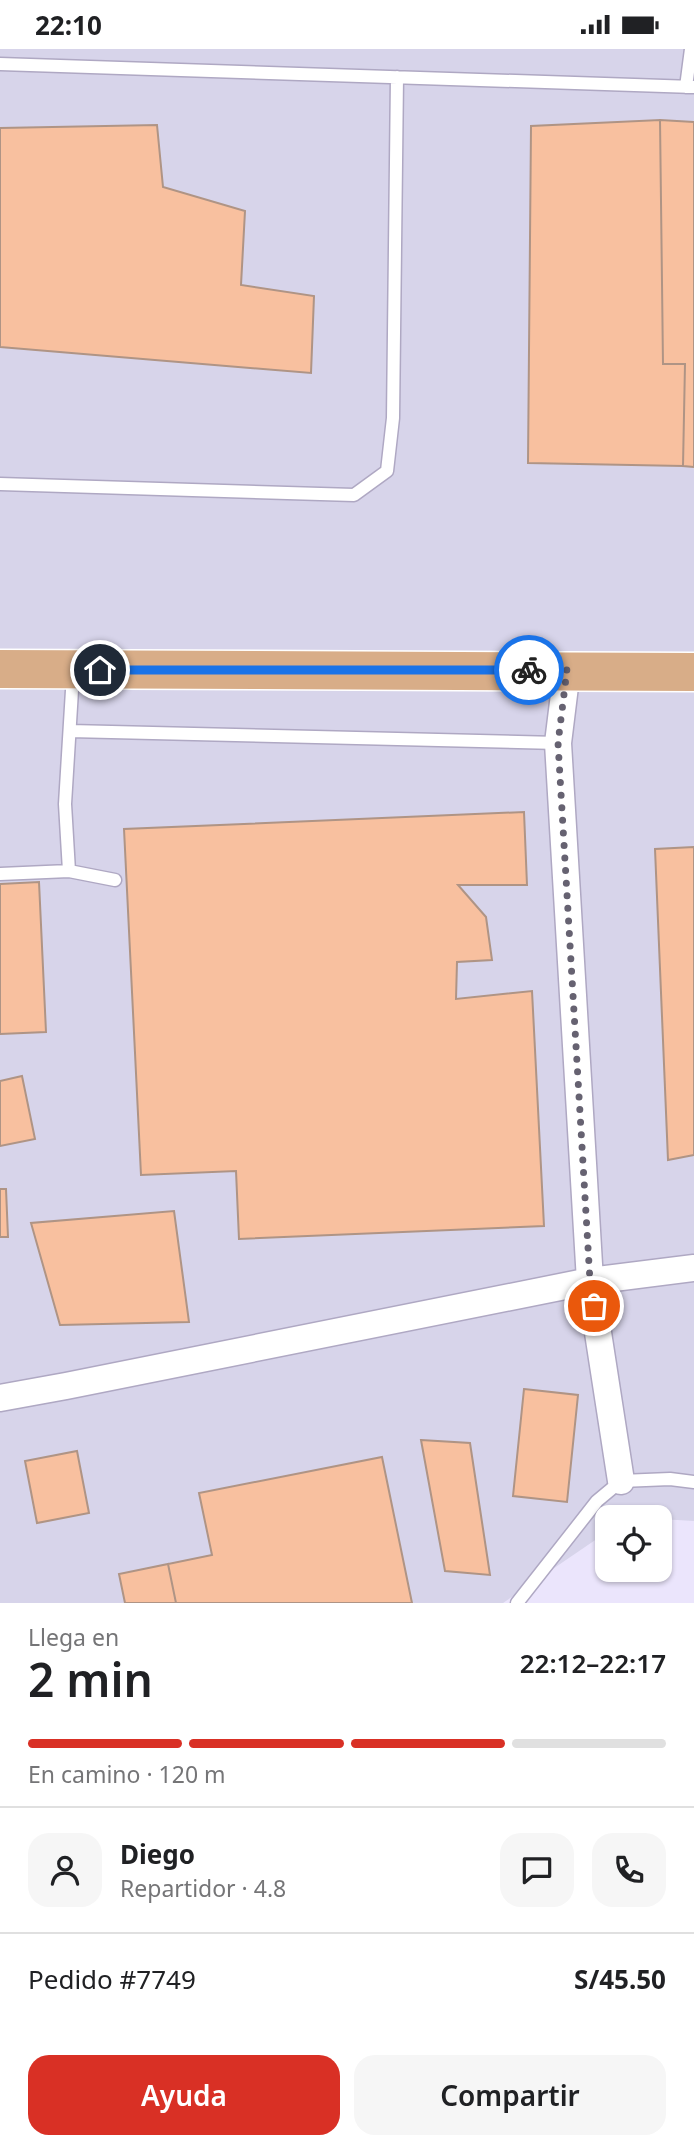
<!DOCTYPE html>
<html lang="es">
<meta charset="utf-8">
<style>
body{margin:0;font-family:"Noto Sans",sans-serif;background:#f6f6f6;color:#202124;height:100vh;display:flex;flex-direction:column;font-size:26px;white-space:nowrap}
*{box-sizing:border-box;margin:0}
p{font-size:23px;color:#757577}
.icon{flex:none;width:38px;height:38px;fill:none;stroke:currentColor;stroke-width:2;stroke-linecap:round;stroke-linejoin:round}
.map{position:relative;height:1554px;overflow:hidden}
.sheet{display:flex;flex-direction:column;background:#fff;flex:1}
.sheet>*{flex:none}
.buttons{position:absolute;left:595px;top:1456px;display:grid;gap:14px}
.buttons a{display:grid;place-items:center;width:77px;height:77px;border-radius:14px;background:#fff;box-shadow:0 2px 5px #0004;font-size:35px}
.pin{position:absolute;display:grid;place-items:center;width:60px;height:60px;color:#fff;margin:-30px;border:4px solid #fff;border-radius:50%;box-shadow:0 2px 7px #0007}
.courier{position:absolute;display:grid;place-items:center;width:70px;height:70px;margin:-35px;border:5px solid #1a73e8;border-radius:50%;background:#fff;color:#222;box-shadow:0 2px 9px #0007}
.overview em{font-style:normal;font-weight:600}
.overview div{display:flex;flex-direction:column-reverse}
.overview{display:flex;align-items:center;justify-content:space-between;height:119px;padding:0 28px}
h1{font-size:46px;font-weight:600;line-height:52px}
.bar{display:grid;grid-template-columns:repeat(4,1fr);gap:10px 7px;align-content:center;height:84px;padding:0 28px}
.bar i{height:9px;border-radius:5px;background:#e0e0e0}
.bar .active{background:#d93025}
.bar p{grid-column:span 4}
.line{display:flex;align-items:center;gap:18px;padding:0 28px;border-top:2px solid #e0e0e0}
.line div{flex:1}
.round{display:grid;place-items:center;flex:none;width:74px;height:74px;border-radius:21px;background:#f6f6f6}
.primary-button{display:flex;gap:14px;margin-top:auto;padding:14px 28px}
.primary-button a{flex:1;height:80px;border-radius:21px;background:#d93025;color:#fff;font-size:28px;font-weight:600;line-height:80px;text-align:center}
.primary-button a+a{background:#f6f6f6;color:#202124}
.status{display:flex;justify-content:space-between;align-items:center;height:49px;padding:0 35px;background:#fff;direction:ltr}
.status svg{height:19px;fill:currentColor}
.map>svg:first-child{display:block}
.industrial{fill:#d7d4ea}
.building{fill:#f8c09f;stroke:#af9485;stroke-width:2}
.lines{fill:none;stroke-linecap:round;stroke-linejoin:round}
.service-casing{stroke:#afa8c3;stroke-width:15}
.minor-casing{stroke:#afa8c3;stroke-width:29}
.primary-casing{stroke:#fff;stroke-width:41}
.service{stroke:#fff;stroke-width:12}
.minor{stroke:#fff;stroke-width:26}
.primary{stroke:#d8ad88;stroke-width:38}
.done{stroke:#666271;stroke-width:7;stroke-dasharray:0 12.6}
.route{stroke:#1a73e8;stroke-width:9}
</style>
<div class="status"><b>22:10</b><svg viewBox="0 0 49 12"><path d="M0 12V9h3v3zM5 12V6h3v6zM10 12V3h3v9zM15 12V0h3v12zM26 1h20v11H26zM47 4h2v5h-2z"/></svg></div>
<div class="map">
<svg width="694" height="1554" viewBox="0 0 694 1554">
<rect width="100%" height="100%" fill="#ebe5fc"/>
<path class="industrial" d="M0 0H694V1472L660 1470V1468H607V1483L503 1554H0Z"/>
<path class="building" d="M660 71 663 315H685L683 417 528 414 531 77Z
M660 71 694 73V418L683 417 685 315H663Z
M157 76 163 138 245 162 241 236 314 247 311 324 0 298V79Z
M524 763 527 836H458L486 868 492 911 457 913 456 950 532 942 544 1177 239 1190 236 1122 141 1126 124 780Z
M694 798V1106L668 1111 655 800Z
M39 833 46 983 0 985V835Z
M22 1027 35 1090 0 1097V1032Z
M0 1140H6L8 1188H0Z
M174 1162 189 1273 60 1276 31 1174Z
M524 1340 578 1346 567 1453 513 1447Z
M421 1391 470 1394 490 1526 445 1522Z
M77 1402 89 1464 37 1474 25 1412Z
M382 1408 412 1554H176L168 1515 212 1506 199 1444Z
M168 1515 176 1554H125L119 1525Z"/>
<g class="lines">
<g class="service-casing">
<path id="service" d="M0 15 694 38
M686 38 691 0
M0 435 354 446 387 422 393 369 397 28
M70 682 558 694
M69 822 65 755 73 625
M0 825 69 822 115 831
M517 1554 597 1452 621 1432 670 1430 694 1433"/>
</g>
<g class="minor-casing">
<path id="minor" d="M567 621 558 694 590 1232 621 1432
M0 1349 66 1337 590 1232 694 1219"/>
</g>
<g class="primary-casing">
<path id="primary" d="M0 620 694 623"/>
</g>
<use href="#service" class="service"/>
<use href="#minor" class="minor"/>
<use href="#primary" class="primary"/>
</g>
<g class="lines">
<path class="done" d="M529 621H567L558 694 590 1232 594 1257"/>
<path class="route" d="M100 621H529"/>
</g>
</svg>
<div class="buttons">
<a><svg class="icon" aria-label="locate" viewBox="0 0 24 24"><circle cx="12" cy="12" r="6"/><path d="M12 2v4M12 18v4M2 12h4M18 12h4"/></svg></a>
</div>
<div class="pin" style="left:594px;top:1257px;background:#ea580c"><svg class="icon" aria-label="bag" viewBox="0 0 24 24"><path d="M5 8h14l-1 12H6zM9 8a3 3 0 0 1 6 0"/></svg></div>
<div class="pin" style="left:100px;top:621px;background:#1f2937"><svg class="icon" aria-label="home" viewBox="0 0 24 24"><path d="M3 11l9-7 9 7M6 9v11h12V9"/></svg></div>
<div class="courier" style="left:529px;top:621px"><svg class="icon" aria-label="bike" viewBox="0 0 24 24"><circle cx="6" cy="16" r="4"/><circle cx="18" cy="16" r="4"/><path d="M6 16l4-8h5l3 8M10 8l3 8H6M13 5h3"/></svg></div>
</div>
<section class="sheet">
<div class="overview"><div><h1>2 min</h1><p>Llega en</p></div><em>22:12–22:17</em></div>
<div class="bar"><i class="active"></i><i class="active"></i><i class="active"></i><i></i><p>En camino · 120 m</p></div>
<div class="line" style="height:126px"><a class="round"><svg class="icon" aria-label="person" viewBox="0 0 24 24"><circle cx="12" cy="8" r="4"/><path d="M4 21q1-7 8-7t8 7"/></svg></a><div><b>Diego</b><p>Repartidor · 4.8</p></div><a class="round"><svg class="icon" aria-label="chat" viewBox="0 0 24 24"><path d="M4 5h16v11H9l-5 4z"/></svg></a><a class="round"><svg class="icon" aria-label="phone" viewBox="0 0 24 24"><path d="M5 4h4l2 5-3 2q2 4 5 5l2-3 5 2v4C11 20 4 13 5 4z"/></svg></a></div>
<div class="line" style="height:91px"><div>Pedido #7749</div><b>S/45.50</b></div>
<div class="primary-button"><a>Ayuda</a><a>Compartir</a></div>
</section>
